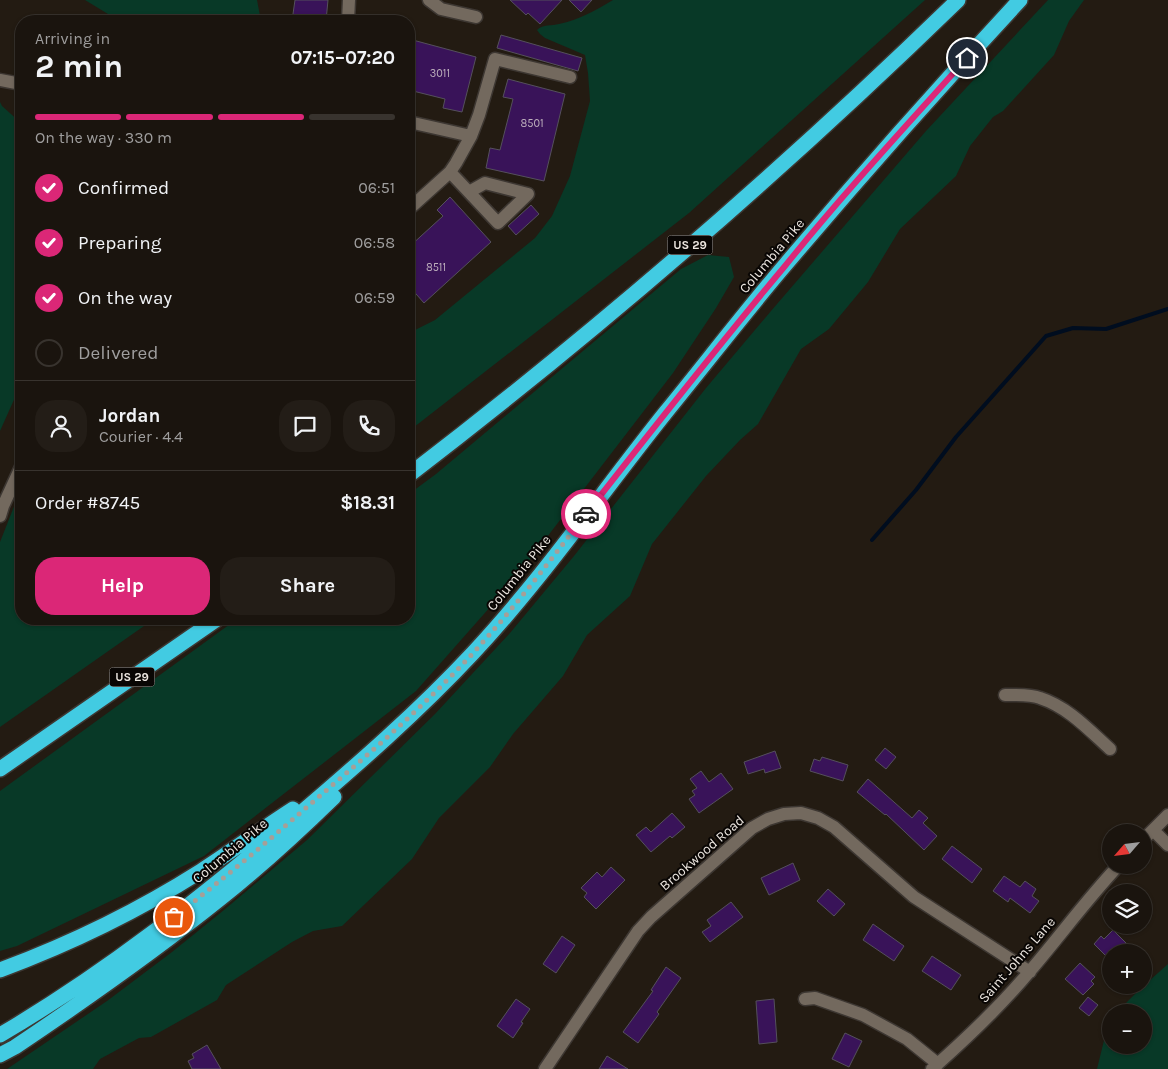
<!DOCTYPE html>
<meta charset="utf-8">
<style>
body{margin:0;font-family:Karla,sans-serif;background:#231d17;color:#f1f3f6;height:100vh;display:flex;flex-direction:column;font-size:19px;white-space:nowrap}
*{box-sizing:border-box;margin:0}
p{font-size:16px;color:#9f9e9e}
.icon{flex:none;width:28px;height:28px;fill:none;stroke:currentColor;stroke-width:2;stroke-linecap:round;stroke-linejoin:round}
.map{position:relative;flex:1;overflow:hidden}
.panel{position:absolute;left:15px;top:15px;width:400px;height:610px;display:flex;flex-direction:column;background:#1a140e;border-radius:20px;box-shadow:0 1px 4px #0004,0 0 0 1px #38332e}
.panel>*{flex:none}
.needle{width:32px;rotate:242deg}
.fabs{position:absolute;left:1102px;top:824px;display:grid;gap:10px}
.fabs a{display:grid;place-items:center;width:50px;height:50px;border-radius:50%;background:#1a140e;box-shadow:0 1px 4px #0004,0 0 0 1px #38332e;font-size:25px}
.pin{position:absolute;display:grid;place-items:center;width:42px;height:42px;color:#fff;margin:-21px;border:2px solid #fff;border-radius:50%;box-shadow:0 1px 5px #0007}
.courier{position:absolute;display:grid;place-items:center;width:50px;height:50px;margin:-25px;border:4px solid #db2777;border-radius:50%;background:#fff;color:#222;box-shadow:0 1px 6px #0007}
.headline em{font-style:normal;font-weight:700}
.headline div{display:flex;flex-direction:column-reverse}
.headline{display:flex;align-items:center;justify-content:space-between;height:85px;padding:0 20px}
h1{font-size:32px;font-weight:700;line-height:38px}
.bar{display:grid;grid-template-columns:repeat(4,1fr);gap:8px 5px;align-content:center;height:60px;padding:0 20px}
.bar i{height:6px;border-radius:4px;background:#38332e}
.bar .on{background:#db2777}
.bar p{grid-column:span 4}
.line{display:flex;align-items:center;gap:12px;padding:0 20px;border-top:1px solid #38332e}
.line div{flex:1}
.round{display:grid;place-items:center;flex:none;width:52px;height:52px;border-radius:20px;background:#231d17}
ol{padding:0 20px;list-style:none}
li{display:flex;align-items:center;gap:15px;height:55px}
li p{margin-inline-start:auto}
li .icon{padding:5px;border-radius:50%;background:#db2777;color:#fff;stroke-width:4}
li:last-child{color:#9f9e9e}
li i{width:28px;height:28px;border:2px solid #38332e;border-radius:50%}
.button{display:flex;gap:10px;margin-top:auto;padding:10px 20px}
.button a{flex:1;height:58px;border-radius:20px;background:#db2777;color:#fff;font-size:20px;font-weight:700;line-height:58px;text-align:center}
.button a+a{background:#231d17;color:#f1f3f6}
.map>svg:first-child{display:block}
.green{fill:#083927}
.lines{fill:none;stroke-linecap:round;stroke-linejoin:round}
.stream{stroke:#000d1f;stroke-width:4}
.building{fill:#391359;stroke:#55505c}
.minor-casing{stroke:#3d3732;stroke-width:15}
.highway-casing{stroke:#3d3732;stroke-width:18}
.minor{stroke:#73695e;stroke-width:12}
.highway{stroke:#42cbe2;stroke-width:15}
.done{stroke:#a69f98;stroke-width:5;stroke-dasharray:0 9}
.route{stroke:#db2777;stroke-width:6}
.labels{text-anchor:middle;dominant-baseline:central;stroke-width:4;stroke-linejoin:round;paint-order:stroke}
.number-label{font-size:11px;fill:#bfb1be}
.shield{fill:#090604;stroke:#a8a39e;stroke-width:1}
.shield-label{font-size:12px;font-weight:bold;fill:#ece6e0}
.street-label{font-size:14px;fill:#ece6e0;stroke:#090604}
</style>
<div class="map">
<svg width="1168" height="1069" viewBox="0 0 1168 1069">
<rect width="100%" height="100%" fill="#231b12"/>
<path class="green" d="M85 0H257L261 21H116L108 14Z
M613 0H925L689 213 409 431V333L435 320 535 238 552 216 570 176 590 101 588 73 585 55 545 38 540 34 537 30C543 24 552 26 559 24 579 20 596 10 613 0Z
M1048 0H1084L1069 21 1054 55 1003 111 993 117 970 146 956 176 900 229 868 282 829 329 801 349 758 424 740 440 706 476 652 544 630 596 587 635 563 676 513 734 490 767 439 818 412 859 342 926 313 931 292 942 226 985 217 1000 151 1037 139 1038 100 1059 93 1069H7L107 1001 172 952 224 910 307 840 435 714 510 633 574 556 706 388 771 311 926 131Z
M0 102 2 106 21 123V384L0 431Z
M708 255 729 257 734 277 716 308 673 373 514 580 416 691 204 856 17 946 0 951V791L237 619H409V494L436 474 681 269Z
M21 489V619H154L0 727V542Z
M1168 964V1069H1097L1109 1020 1111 1018V1045H1144V1012H1117L1139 990Z"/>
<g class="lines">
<path class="stream" d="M872 540 916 490 956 437 1046 336 1073 328 1106 329 1168 309"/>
</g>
<path class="building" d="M295 0H328L326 21H292Z
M510 0H562L540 24 528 13 526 15Z
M569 0H592L581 12Z
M501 35 582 58 578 71 497 48Z
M409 39 476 57 462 112 443 108 445 99 409 90Z
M508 79 565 94 544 181 486 168 490 148 500 150 513 99 503 97Z
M450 197 491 242 424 303 409 286V247L443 216 437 210Z
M531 205 539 214 516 235 508 226Z
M885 748 896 757 886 769 875 760Z
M775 751 781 768 765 773 764 769 748 774 744 762Z
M822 757 848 765 843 781 810 771 814 759 820 761Z
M701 771 709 782 721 773 733 789 699 813 689 799 695 795 692 791 697 788 690 779Z
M868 779 912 818 919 810 928 818 923 823 937 836 924 850 886 814 885 815 857 792Z
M672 813 685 827 672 838 670 836 651 852 636 835 646 827 651 832Z
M952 846 982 869 972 883 942 859Z
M793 863 800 880 769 895 761 878Z
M611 867 625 880 596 909 584 897 587 893 581 888 597 872 602 877Z
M1004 876 1020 887 1025 881 1036 889 1032 896 1039 901 1030 913 1010 898 1008 902 993 891Z
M828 889 845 904 834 916 817 901Z
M731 902 743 917 710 942 702 932 711 926 707 920Z
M873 924 904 946 894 961 863 940Z
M1113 930 1130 947 1124 952H1111V956L1109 959 1094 944 1101 936 1104 939Z
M562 936 575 945 556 973 543 964Z
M932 956 961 975 951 990 922 971Z
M1080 963 1095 977 1091 981 1094 984 1083 995 1065 979Z
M666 967 681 978 657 1012 659 1014 638 1043 623 1032 653 991 651 990Z
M1088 997 1098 1005 1089 1016 1079 1008Z
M516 999 530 1009 521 1022 523 1023 513 1038 497 1026Z
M774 999 777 1042 759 1044 756 1001Z
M845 1033 862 1041 849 1067 832 1059Z
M207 1045 221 1069H192L188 1061 194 1058 192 1054Z
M607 1056 628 1069H599Z"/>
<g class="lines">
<g class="minor-casing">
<path id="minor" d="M429 0 441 9 476 17
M348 21 349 0
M0 80 21 84
M409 122 471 136
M450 172 498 223 528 194 485 183 469 192
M409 209 450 172 456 163 471 136 479 115 495 59 570 77
M0 516 3 506 21 467
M1005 695C1016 695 1030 694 1040 698 1068 707 1089 730 1110 749
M1153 830 1168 845
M1144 839 1168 815
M805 999 815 998 863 1015 907 1039 938 1064
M545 1069 638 931 651 917 752 828 768 819 784 814 801 813 818 818 834 827 914 897 1030 972
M932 1069C967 1038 1000 1007 1030 971 1060 936 1087 899 1119 865"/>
</g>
<g class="highway-casing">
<path id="highway" d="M409 475C601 328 784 169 958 0
M0 769 217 619
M0 970C70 944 138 911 201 871 232 851 262 829 293 809
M0 1035C106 973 202 897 295 818 357 765 418 712 473 653 543 578 602 492 666 412 706 363 745 312 786 264 862 174 940 86 1020 0
M0 1055 15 1047C85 1000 155 951 221 898 261 866 298 832 334 797"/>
</g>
<use href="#minor" class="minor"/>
<use href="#highway" class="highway"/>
</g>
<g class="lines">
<path class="done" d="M174 917C225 878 274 836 322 794 375 749 427 703 474 652 514 608 550 561 586 514"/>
<path class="route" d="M586 514C651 431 717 347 785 266 843 194 906 126 967 58"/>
</g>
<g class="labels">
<g class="number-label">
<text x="440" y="73">3011</text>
<text x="532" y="123">8501</text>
<text x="436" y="267">8511</text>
</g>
<g class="shield">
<rect x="667.5" y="235.5" width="45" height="19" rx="4"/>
<rect x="109.5" y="667.5" width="45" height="19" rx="4"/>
</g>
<g class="shield-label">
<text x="690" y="245">US 29</text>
<text x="132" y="677">US 29</text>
</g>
<g class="street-label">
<text transform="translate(772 256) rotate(-50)">Columbia Pike</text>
<text transform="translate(519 573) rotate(-51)">Columbia Pike</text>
<text transform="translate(230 851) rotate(-40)">Columbia Pike</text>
<text transform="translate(702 853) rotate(-41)">Brookwood Road</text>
<text transform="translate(1017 960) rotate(-49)">Saint Johns Lane</text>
</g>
</g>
</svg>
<div class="fabs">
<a><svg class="needle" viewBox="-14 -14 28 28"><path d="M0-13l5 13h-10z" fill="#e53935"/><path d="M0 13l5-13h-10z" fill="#9f9e9e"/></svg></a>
<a><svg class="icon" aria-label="layers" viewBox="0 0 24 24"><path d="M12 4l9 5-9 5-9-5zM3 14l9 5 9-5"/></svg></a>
<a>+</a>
<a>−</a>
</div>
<div class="pin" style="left:174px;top:917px;background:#ea580c"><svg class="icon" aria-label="bag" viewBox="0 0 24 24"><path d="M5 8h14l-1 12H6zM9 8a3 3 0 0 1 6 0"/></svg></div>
<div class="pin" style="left:967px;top:58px;background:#1f2937"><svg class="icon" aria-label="home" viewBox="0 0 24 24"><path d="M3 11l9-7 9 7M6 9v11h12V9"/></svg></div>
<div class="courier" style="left:586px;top:514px"><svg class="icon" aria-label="car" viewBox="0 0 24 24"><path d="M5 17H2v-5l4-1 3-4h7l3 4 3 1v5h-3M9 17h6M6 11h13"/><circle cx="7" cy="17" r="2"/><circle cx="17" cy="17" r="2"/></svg></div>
<section class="panel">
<div class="headline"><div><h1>2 min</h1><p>Arriving in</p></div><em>07:15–07:20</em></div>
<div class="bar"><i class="on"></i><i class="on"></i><i class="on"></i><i></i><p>On the way · 330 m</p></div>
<ol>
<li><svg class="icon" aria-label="check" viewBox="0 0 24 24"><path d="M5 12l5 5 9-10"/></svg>Confirmed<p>06:51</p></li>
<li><svg class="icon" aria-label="check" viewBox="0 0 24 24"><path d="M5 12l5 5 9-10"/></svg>Preparing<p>06:58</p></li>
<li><svg class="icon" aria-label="check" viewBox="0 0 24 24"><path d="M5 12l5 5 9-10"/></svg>On the way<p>06:59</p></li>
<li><i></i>Delivered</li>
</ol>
<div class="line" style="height:90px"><a class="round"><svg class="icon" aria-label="person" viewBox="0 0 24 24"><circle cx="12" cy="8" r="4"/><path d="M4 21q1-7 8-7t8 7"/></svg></a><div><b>Jordan</b><p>Courier · 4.4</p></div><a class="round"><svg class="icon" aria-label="chat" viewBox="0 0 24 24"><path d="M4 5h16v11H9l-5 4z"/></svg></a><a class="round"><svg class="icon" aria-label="phone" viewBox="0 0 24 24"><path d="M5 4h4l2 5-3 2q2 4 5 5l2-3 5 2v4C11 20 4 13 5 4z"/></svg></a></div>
<div class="line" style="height:65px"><div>Order #8745</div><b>$18.31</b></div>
<div class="button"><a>Help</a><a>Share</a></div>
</section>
</div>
